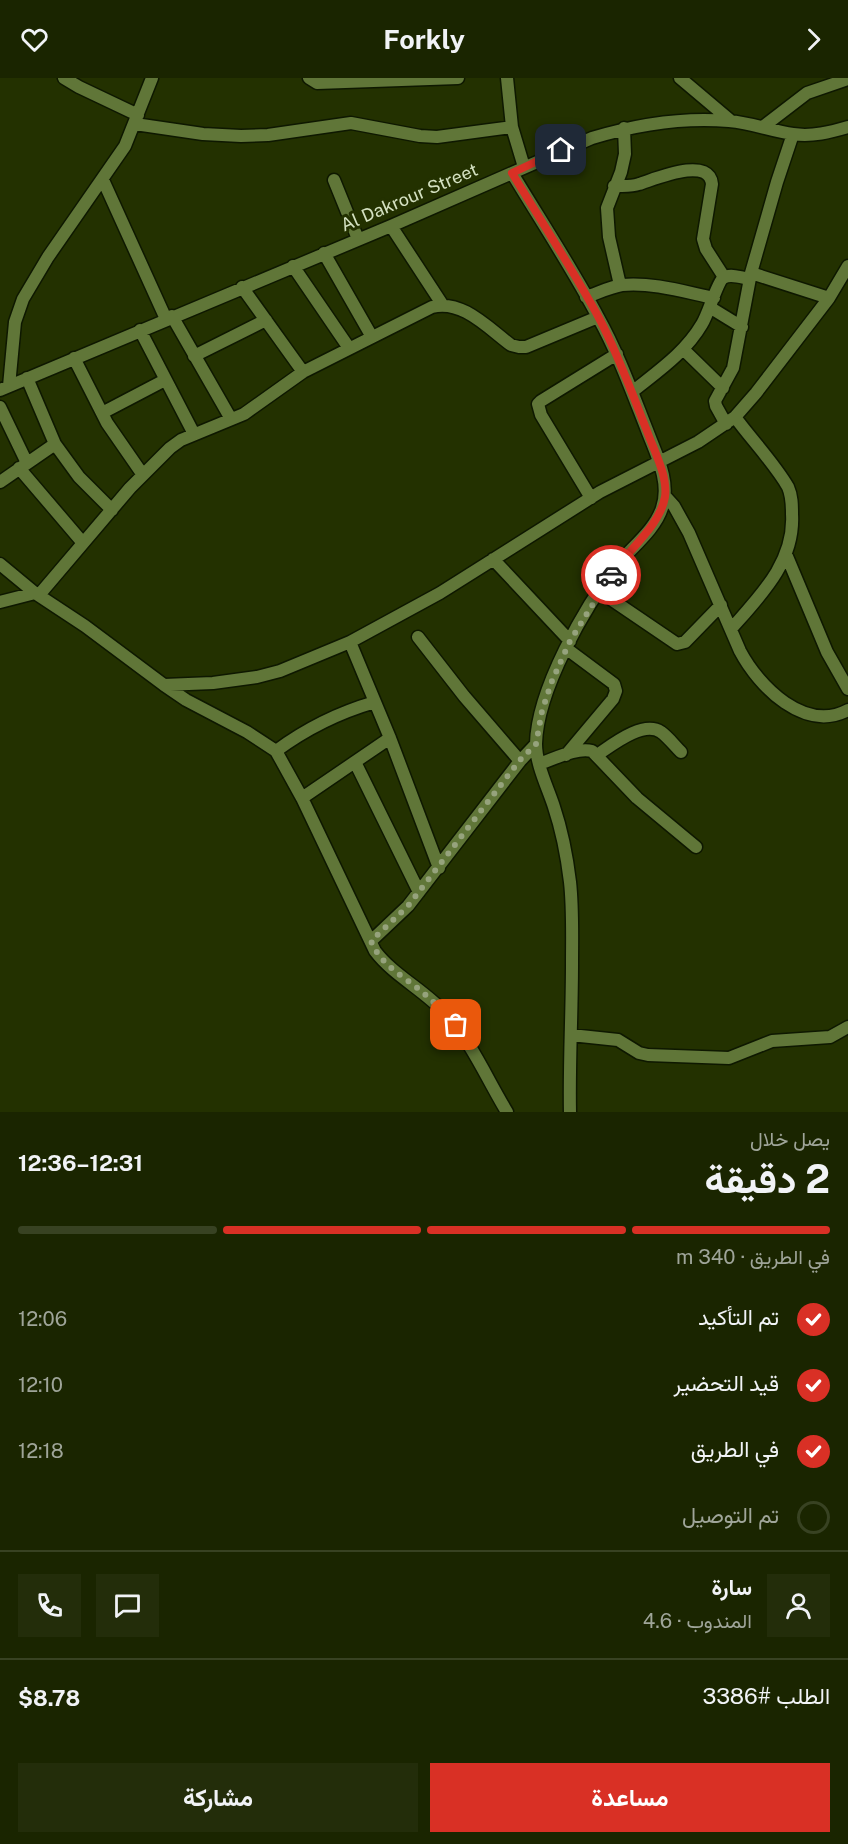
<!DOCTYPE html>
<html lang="ar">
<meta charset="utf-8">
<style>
body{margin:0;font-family:"Public Sans",Vazirmatn,sans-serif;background:#232d0a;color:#f1f3f6;direction:rtl;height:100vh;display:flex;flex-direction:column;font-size:22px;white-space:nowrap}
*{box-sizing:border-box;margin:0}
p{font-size:20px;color:#9fa599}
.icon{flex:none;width:33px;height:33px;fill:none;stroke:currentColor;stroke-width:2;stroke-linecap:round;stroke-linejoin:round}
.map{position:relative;height:1034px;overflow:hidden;direction:ltr}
.sheet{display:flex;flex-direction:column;background:#1a2500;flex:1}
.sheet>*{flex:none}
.pin{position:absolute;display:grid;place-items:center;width:51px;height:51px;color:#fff;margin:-26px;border-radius:12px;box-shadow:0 3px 9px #0006}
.courier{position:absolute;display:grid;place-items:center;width:60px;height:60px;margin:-30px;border:4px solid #d93025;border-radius:50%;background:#fff;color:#222;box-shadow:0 2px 8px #0007}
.headline em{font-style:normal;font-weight:700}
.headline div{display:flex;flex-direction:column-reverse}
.headline{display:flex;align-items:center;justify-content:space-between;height:102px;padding:0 18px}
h1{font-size:39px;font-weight:700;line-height:45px}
.bar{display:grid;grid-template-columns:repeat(4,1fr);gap:9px 6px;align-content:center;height:72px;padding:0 18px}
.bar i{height:8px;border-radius:4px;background:#384222}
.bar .selected{background:#d93025}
.bar p{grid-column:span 4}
.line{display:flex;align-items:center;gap:15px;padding:0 18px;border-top:2px solid #384222}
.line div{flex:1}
.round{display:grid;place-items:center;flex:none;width:63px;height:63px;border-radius:0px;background:#232d0a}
ol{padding:0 18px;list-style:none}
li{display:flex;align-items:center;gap:18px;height:66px}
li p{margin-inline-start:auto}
li .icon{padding:6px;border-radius:50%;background:#d93025;color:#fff;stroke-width:4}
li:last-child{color:#9fa599}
li i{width:33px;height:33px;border:3px solid #384222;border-radius:50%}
.primary-button{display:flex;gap:12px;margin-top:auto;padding:12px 18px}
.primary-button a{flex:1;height:69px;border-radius:0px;background:#d93025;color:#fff;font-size:24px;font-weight:700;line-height:69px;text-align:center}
.primary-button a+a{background:#232d0a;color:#f1f3f6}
header{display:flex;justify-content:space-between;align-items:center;height:78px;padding:0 18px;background:#1a2500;font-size:27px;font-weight:700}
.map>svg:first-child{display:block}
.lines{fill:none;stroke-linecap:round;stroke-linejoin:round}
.minor-casing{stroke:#0e1800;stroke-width:15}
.minor{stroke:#607638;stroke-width:12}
.done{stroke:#96a37d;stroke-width:6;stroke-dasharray:0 10.8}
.route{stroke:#d93025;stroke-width:8}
.labels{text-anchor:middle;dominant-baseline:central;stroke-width:6;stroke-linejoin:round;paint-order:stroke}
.street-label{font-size:18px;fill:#d4e1c1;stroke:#233100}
</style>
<header><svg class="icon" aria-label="forward" viewBox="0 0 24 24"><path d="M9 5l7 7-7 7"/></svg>Forkly<svg class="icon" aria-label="heart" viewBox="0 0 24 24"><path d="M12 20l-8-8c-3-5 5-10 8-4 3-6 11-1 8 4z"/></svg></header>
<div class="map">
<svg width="848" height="1034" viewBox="0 0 848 1034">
<rect width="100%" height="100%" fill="#233100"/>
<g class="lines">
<g class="minor-casing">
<path id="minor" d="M64 0 79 9 138 37
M309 0 317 5 458 0
M507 0 512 49 524 89
M680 0 731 43
M135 46 203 56 241 58 268 57 351 45 420 58 437 59 512 49
M764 48 807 15 848 1
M512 95C541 143 572 190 598 239 618 275 632 314 647 352 656 376 671 404 662 430 655 452 632 469 618 486 585 528 537 612 536 666 536 687 548 710 554 729 562 753 567 779 570 804 573 831 572 859 572 886 572 935 569 985 570 1034
M103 102 166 241
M334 102 358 161
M614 108C622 108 631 109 639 106 653 102 709 77 712 106L703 161 706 171 724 199
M391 148 442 226
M324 175 372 259
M293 188 349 270
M751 195 829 220
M620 207 609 159 607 130 621 94 625 76 624 50
M242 209 303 294
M586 219C598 215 610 209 622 207 652 204 685 214 714 220
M711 230 742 249
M172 238 231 341
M140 252 194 356
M684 272 723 310
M194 278 266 242
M74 280 107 345 143 397
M27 300 55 366 79 399 112 432
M9 308 15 244 23 221 48 179 125 68 152 0
M0 312 391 148 592 60C638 46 682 39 729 43 752 45 772 53 793 56 812 59 831 54 848 49
M632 314C658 293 685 275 702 246 708 237 717 205 723 200 730 195 743 200 750 201
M0 329 27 385
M102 335 165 302
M726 346 716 328 715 323 733 290 751 195 777 104 793 56
M19 390 83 465
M0 404 55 366
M665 418 674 428 689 455 740 573C759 609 805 655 848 632
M591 420 541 337 538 326 541 323 617 276
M786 476 827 574 848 611
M493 481 570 563
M0 486 35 515 85 548 164 607 186 622 247 654 276 673 302 720 375 873C393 897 424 912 445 935 471 963 487 1001 507 1034
M599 513 677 566 685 564 721 527
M39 517 130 410 170 370 181 362 244 336 303 294 432 229C462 221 488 250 511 267L519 269H526L598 239
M0 524 35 515
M731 551C760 518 795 484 792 436 792 427 792 418 788 409 775 386 751 361 735 339
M418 559 464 618 520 683
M350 564 390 660 439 790
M164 607 213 605 257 599 280 593 350 564 440 515 600 414 698 364 735 339 756 315 829 220 848 188
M276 673C307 650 337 635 375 624
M566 677 613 621 616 613 614 606 567 571
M597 677C612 667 643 642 661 654 668 659 674 667 681 674
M355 684 419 814
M539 686C554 681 577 669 592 673L637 720 696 769
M302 720 390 660
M371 863 408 828 520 683 536 666
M571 957 618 962 639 975 648 977 729 980 772 963 830 959 848 949"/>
</g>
<use href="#minor" class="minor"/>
</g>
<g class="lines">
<path class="done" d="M456 947C445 935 434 924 421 913 403 898 380 886 371 863L408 828 520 682 536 666 542 633 552 603 570 563 611 497"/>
<path class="route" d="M561 72 512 95C541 143 572 190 599 240 618 276 632 315 647 353 654 373 668 398 665 419 660 448 627 473 611 497"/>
</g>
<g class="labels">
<g class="street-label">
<text transform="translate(409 119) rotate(-23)">Al Dakrour Street</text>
</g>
</g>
</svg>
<div class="pin" style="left:456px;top:947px;background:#ea580c"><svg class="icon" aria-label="bag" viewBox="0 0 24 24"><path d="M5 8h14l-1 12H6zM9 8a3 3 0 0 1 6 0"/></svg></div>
<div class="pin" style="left:561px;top:72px;background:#1f2937"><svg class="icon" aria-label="home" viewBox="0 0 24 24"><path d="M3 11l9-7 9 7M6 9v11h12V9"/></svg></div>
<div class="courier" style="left:611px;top:497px"><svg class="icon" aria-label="car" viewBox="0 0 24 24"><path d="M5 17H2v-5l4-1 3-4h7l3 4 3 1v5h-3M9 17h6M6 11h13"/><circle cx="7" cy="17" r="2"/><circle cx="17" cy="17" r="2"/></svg></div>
</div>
<section class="sheet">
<div class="headline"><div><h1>2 دقيقة</h1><p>يصل خلال</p></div><em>12:31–12:36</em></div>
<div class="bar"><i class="selected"></i><i class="selected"></i><i class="selected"></i><i></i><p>في الطريق · 340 m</p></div>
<ol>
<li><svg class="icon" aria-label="check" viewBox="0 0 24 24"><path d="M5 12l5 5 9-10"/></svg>تم التأكيد<p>12:06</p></li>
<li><svg class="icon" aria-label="check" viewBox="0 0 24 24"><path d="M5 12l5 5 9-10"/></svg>قيد التحضير<p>12:10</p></li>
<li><svg class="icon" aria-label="check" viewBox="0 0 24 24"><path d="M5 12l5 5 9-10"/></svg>في الطريق<p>12:18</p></li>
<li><i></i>تم التوصيل</li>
</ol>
<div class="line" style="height:108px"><a class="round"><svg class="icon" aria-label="person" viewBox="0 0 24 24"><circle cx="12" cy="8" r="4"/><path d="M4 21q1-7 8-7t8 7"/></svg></a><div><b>سارة</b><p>المندوب · 4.6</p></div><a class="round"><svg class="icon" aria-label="chat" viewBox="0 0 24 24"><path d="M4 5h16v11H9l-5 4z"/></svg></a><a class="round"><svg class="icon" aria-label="phone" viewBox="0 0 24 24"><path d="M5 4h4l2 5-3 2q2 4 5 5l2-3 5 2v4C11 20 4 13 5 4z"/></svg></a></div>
<div class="line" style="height:78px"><div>الطلب #3386</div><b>$8.78</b></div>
<div class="primary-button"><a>مساعدة</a><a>مشاركة</a></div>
</section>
